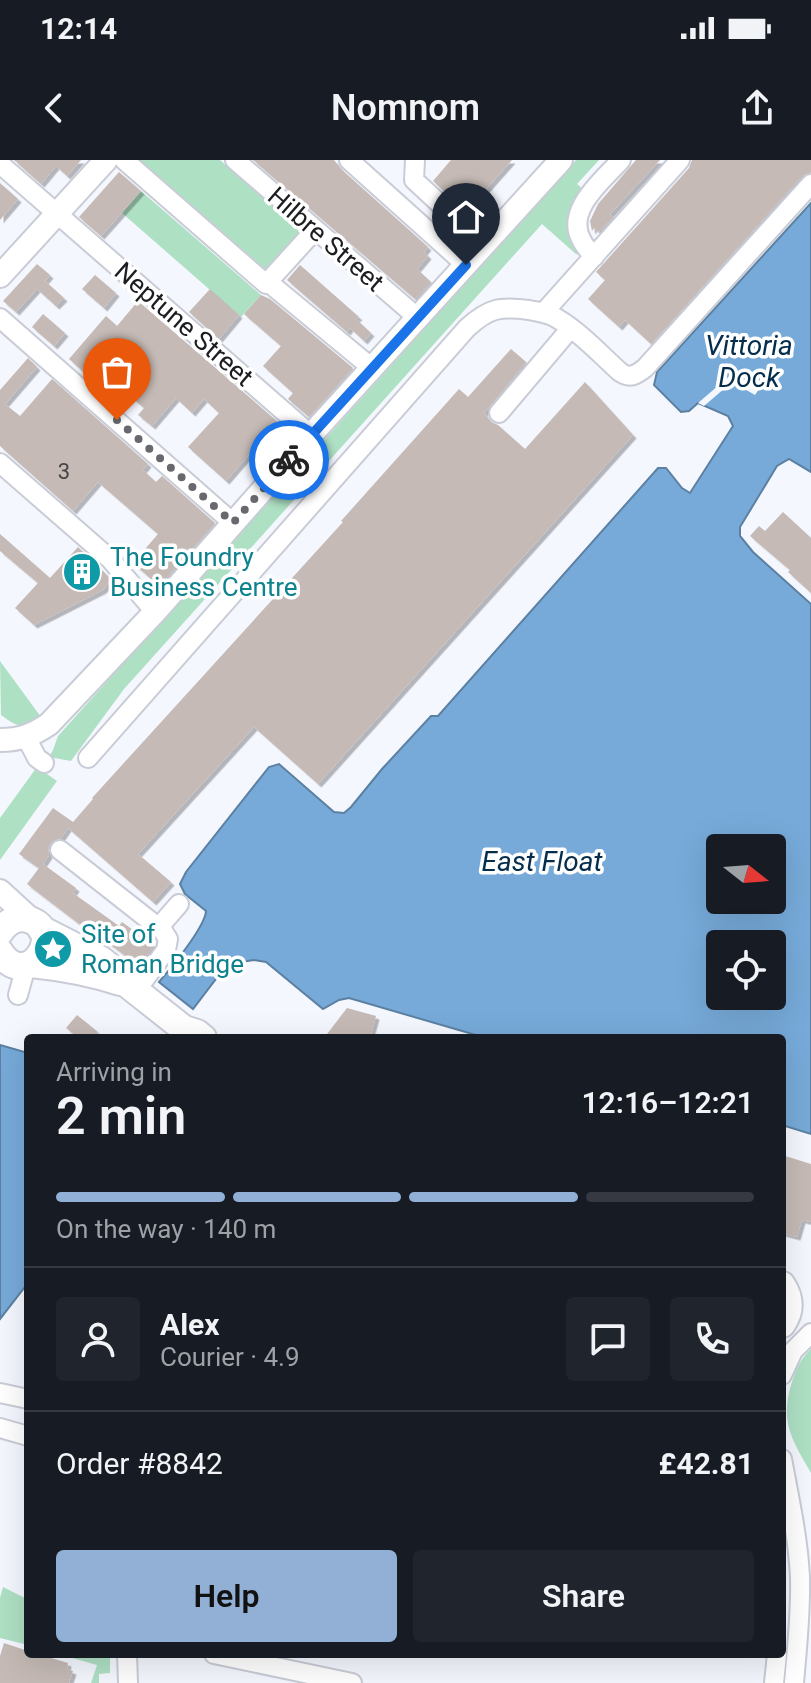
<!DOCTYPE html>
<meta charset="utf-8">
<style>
body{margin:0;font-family:Roboto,sans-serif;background:#20242c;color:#f1f3f6;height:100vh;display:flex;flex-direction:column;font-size:30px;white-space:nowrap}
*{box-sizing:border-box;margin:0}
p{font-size:26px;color:#9ea1a6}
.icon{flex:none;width:44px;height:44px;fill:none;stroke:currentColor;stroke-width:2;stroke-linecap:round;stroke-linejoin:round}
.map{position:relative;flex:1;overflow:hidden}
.sheet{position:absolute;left:24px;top:874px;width:762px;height:624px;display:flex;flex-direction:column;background:#171b24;border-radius:8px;box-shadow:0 8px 32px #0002}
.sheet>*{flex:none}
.needle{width:52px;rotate:107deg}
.buttons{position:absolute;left:706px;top:674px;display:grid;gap:16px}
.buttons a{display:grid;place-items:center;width:80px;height:80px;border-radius:8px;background:#171b24;box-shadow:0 8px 32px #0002;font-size:40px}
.pin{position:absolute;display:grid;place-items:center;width:68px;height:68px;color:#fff;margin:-82px -34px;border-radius:50% 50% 50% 0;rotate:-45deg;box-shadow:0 0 8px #0007}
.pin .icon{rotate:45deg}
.courier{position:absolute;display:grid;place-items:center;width:80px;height:80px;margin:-40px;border:6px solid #1a73e8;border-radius:50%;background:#fff;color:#222;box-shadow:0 2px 10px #0007}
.summary em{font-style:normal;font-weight:600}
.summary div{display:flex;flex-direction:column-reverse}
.summary{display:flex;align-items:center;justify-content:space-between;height:136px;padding:0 32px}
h1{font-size:52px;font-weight:600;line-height:60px}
.bar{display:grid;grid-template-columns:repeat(4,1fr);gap:12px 8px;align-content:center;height:96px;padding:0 32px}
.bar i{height:10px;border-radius:6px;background:#363941}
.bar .active{background:#92b0d6}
.bar p{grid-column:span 4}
.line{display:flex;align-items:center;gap:20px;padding:0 32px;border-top:2px solid #363941}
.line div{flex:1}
.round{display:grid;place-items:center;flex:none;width:84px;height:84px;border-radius:8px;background:#20242c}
.cta{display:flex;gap:16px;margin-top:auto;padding:16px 32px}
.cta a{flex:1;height:92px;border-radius:8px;background:#92b0d6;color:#111;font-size:32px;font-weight:600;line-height:92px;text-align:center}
.cta a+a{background:#20242c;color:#f1f3f6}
.status{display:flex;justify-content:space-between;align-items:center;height:56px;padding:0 40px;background:#171b24;direction:ltr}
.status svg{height:22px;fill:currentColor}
header{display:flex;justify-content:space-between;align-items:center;height:104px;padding:0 32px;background:#171b24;font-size:36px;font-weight:600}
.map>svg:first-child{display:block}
.green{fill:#aee0c4}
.water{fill:#77aad9;stroke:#5b80a2;stroke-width:2;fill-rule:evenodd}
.pier{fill:#f5f7fe}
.building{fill:#c5bab5;filter:url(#shadow)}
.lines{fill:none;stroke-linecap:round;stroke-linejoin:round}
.minor-casing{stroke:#c9ccd6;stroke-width:22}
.major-casing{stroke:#c9ccd6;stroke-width:26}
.highway-casing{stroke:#c9ccd6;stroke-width:30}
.minor{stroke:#fff;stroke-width:18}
.major{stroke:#fff;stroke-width:22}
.highway{stroke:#fff;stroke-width:26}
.done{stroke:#67696e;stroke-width:8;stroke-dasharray:0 14.4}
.route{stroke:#1a73e8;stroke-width:10}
.labels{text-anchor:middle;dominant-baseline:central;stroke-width:7;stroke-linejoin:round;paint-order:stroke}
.number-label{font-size:22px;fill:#464445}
.street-label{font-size:26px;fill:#1b1d20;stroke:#fff}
.culture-label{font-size:26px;fill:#0d838f;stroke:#fff;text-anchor:start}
.water-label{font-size:28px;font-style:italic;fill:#052d4c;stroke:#fff}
</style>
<div class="status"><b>12:14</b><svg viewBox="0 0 49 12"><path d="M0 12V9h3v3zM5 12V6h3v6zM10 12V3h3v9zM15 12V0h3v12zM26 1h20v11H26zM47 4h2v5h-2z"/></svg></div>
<header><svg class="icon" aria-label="back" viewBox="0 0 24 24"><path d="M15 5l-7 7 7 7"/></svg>Nomnom<svg class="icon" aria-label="share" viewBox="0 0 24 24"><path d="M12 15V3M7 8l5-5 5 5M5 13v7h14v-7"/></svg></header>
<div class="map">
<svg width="811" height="1523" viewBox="0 0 811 1523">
<defs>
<filter id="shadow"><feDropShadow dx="3.5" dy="3.5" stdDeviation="0" flood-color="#0004"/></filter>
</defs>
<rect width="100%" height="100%" fill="#f5f7fe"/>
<path class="green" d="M139 0H220L301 70 266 110Z
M576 0H599L577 24 584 30 573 68 577 95 542 64 124 529 71 601 49 597 53 590 58 576Z
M141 31 261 135 241 157 122 53Z
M0 501 41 557C24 570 17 567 1 555Z
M37 607 57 621 0 700V658Z
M811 1189V1313C792 1280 779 1261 792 1222 796 1209 801 1198 811 1189Z
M3 1427 27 1439 24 1448 28 1450V1485L0 1478V1438Z
M58 1494H110V1513L99 1514V1523H91L97 1505Z"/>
<path class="water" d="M811 43V312L789 299 777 306 740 367V376L753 392 811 444V974L782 965V878H486L349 838 339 840 323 849 266 802 254 800 235 803 216 819 193 849 159 822C171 808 205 767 206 751L185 734 180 724 186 712 269 607 279 604 334 652 344 653 351 647 382 609 431 556H438L658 308H666L682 328 690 333 733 266 728 256 698 243 689 251 681 252 654 225 657 212ZM720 688H772V740H720ZM720 784H772V836H720Z
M0 885 28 893V1123L0 1159Z"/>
<path class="pier" d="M733 213 759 229 755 235 732 222 704 246 698 243Z"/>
<path class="building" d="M14 0H81L67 16 56 6 41 24Z
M253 0H334L341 9 428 87 424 92 428 96 417 109 431 122 415 139Z
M451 0H512L466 52 433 21Z
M636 0H660L610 54 613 57 599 72 594 68 592 71 590 61 598 44Z
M692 0H811V12L802 16 651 184 625 160 619 167 588 139 605 120 596 112 689 8Z
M119 12 141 31 101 76 79 57Z
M0 23 18 39 0 60Z
M37 104 50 115 45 121 64 138 56 146 37 129 16 152 3 141Z
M300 105 359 157 356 159 371 173 364 181 350 168 347 172 287 120Z
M95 115 116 133 104 148 82 129Z
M210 129 239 155 219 179 189 152Z
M261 135 270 139 353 208 309 257 288 239 293 233 263 206 281 186 244 154Z
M138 141 293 275 280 289 265 276 226 321 188 287 219 253 204 239 192 253 176 238 152 266 138 255 144 248 105 214 101 219 97 215 93 220 69 199 106 156 117 166Z
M43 154 65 173 54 186 32 167Z
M511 189 526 202 484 253 491 262 498 265 525 289 585 222 633 275 318 624 254 567 138 694 171 722 153 742 68 668 61 678 51 682 48 688 49 695 43 704 76 728 73 733 119 766 122 762 154 785 139 806 106 781 105 784 103 782 27 724 39 708 19 694 53 648 73 662 93 639 92 638 343 362 341 361 459 229 468 237Z
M28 198 37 207 5 244 20 256 52 219 148 304 143 310 156 322 162 316 215 363 159 426 133 403 158 374 98 322 73 351 0 286V230Z
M783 352 811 378V433L788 412 790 410 750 376 759 366 765 371Z
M0 374 50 418 78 387 110 418 108 424 103 430 34 465 15 448 38 423 0 391Z
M347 848 376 856 370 878H324Z
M77 855 98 872 94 878H79L66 868Z
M782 995 811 1004V1062L802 1060 797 1077 782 1073Z
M4 1483 28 1491V1494H38L68 1503 67 1509 73 1511 69 1523H0V1496Z"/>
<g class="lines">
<g class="minor-casing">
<path id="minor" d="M124 0 266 124 315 70
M235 0 418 158
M349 0 466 105
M415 0 414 20 456 59
M0 4 311 275
M594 97C590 92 585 87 582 81 564 51 602 21 621 0
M268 122 372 208
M544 152 680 0
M0 158 233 363
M499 253 570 169
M0 303 110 399 155 452
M26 577 37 598 44 603
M88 598 467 168C489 148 500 146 529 150 539 152 549 153 558 159 580 172 601 195 620 212 630 219 636 215 645 208L811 24
M60 690 163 771 168 779 166 790 136 831
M159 767 179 744
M18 835 26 806
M782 1215 793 1191 811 1173
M0 1233 28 1239
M0 1268 28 1276
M782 1299C789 1337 798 1377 800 1417 801 1452 797 1488 794 1523
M127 1494 128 1523
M214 1494 352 1523
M774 1523 777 1494"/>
</g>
<g class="major-casing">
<path id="major" d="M0 116 106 0
M0 580C20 580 33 575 49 564L155 452 311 275 561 0
M0 731 35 763"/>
</g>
<g class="highway-casing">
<path id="highway" d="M41 769 100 799 114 810 127 824 184 869 197 873 203 878
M0 772C6 763 15 756 27 759 69 770 27 834 0 792
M31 804C61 807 90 812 120 822
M782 1125C791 1139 791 1151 782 1164"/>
</g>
<use href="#minor" class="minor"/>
<use href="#major" class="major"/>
<use href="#highway" class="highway"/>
</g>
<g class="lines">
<path class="done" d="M117 260 233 363 289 300"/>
<path class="route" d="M289 300 466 105"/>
</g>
<defs>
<g id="building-disc" transform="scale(2)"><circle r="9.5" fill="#0f9aa8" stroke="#fff"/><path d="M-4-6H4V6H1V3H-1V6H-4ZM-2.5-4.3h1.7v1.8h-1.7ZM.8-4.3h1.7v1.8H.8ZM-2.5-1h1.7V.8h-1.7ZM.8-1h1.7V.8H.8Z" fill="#fff"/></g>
<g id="sight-disc" transform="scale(2)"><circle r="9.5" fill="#0f9aa8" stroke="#fff"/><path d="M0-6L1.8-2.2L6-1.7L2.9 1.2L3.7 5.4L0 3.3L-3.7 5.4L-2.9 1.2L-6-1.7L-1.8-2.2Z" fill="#fff"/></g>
</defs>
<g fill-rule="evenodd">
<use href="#building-disc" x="82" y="412"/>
<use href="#sight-disc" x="53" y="789"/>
</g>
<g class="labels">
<g class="number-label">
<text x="64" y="311">3</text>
</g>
<g class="street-label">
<text transform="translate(326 79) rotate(41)">Hilbre Street</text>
<text transform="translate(184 164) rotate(41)">Neptune Street</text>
</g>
<g class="culture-label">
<text x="110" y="397">The Foundry<tspan x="110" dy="30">Business Centre</tspan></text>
<text x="81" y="774">Site of<tspan x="81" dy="30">Roman Bridge</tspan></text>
</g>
<g class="water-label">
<text x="749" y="185">Vittoria<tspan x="749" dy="32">Dock</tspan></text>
<text x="542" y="701">East Float</text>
</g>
</g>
</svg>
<div class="buttons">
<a><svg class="needle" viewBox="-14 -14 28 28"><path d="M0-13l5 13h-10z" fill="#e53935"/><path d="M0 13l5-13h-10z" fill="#9ea1a6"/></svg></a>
<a><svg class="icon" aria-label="locate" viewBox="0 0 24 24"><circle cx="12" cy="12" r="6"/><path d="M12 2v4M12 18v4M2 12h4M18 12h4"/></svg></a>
</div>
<div class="pin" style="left:117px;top:260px;background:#ea580c"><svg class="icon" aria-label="bag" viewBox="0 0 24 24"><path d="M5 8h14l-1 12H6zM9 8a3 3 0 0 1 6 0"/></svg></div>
<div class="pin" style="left:466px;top:105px;background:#1f2937"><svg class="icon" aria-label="home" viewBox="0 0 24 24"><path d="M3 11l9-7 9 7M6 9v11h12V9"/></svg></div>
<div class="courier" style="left:289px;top:300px"><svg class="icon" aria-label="bike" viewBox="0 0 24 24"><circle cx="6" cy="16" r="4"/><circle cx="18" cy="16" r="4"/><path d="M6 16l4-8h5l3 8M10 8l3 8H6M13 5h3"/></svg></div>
<section class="sheet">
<div class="summary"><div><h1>2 min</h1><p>Arriving in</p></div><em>12:16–12:21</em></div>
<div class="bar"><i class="active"></i><i class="active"></i><i class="active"></i><i></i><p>On the way · 140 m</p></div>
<div class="line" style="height:144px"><a class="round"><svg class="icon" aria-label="person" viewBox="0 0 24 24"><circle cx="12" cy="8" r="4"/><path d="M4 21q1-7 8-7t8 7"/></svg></a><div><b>Alex</b><p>Courier · 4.9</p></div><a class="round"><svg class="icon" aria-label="chat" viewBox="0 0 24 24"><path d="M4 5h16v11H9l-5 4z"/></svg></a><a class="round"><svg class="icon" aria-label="phone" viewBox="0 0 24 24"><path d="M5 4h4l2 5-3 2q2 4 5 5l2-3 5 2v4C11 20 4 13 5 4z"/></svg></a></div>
<div class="line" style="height:104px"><div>Order #8842</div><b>£42.81</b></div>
<div class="cta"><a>Help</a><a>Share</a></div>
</section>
</div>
